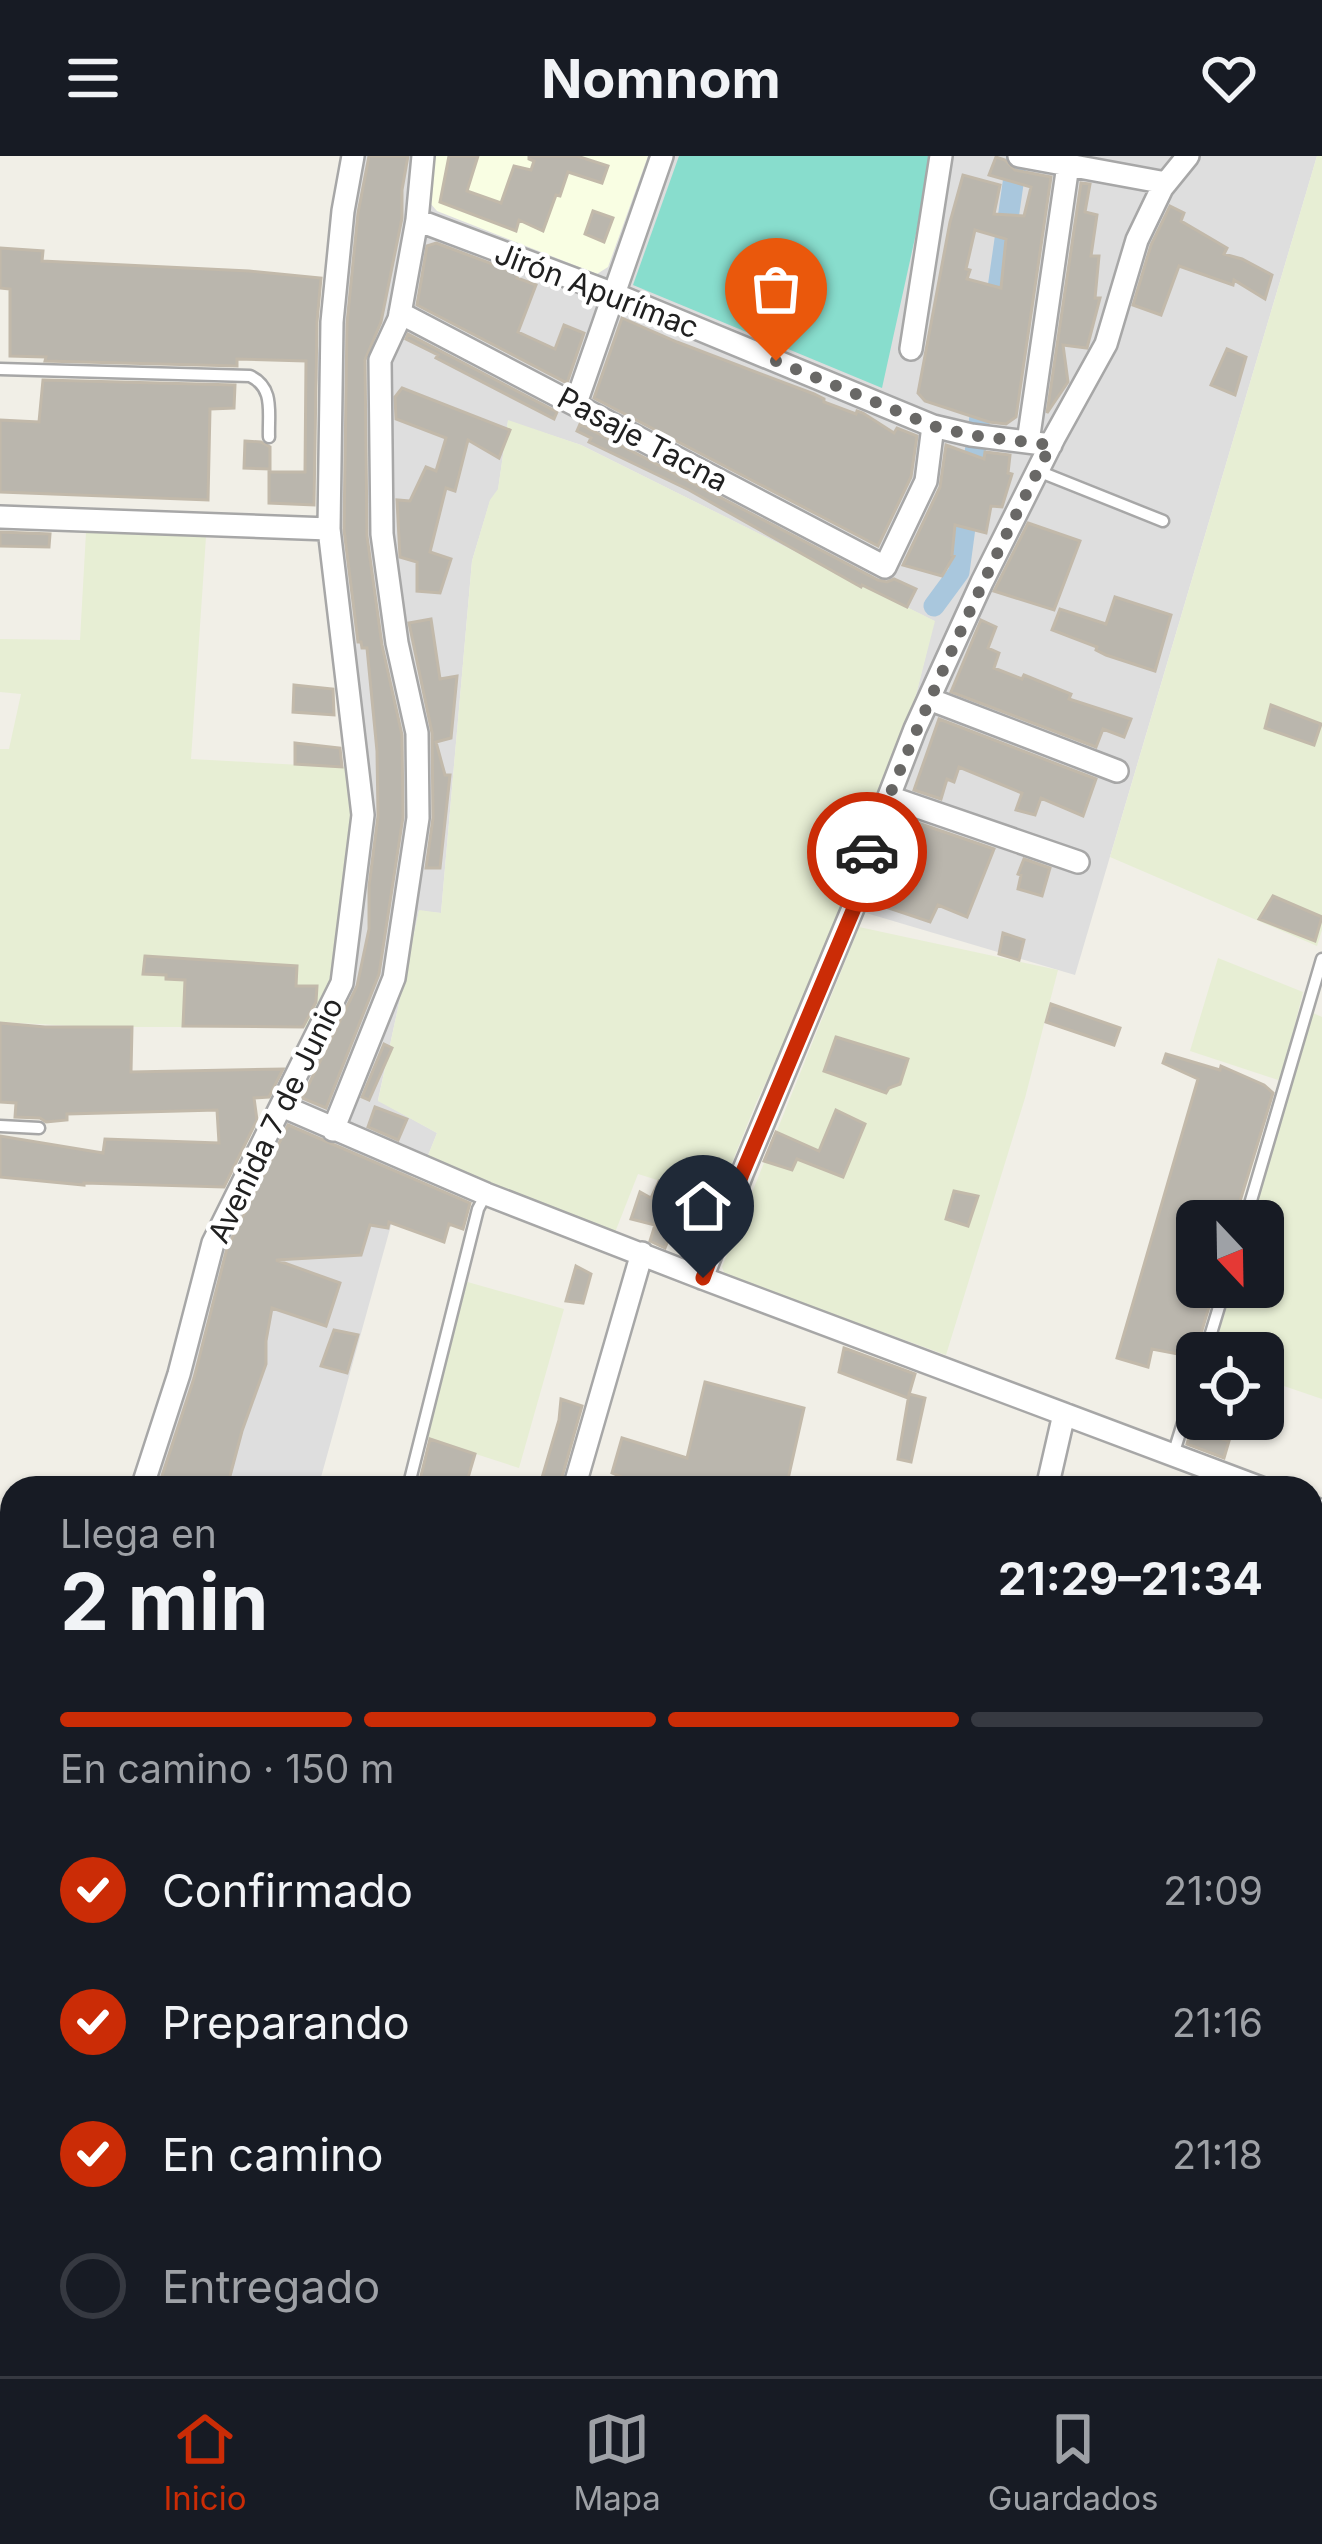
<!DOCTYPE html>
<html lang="es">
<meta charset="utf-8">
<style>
body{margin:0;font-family:Inter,sans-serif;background:#20242c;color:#f1f3f6;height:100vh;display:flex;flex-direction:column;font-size:45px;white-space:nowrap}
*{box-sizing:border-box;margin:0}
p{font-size:39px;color:#9ea1a6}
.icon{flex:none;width:66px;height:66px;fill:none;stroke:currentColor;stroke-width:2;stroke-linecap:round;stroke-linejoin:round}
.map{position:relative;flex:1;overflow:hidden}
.sheet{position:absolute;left:0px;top:1320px;width:1323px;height:900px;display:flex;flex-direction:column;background:#171b24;border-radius:36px 36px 0 0;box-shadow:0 3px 9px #0004}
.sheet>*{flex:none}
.needle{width:78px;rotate:158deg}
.controls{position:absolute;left:1176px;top:1044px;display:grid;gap:24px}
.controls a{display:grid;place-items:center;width:108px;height:108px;border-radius:18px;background:#171b24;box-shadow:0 3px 9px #0004;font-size:60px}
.pin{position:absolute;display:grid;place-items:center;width:102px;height:102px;color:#fff;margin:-123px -51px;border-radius:50% 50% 50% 0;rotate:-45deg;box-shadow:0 0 12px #0007}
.pin .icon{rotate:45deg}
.courier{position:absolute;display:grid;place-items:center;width:120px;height:120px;margin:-60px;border:9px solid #cb2c06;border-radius:50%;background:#fff;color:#222;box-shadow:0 3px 15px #0007}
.head em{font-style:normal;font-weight:700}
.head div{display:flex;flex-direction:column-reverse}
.head{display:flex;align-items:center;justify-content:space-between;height:204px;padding:0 60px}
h1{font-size:78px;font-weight:700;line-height:90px}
.bar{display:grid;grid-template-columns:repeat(4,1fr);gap:18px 12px;align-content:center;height:144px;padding:0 60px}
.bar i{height:15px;border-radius:9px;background:#363941}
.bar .active{background:#cb2c06}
.bar p{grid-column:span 4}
ol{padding:0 60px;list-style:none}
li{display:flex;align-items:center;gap:36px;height:132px}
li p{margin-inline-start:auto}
li .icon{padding:12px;border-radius:50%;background:#cb2c06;color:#fff;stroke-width:4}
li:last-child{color:#9ea1a6}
li i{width:66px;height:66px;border:6px solid #363941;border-radius:50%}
header{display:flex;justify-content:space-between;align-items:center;height:156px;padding:0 60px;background:#171b24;font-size:54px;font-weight:700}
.menu{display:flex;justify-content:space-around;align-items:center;height:168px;border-top:3px solid #363941;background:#171b24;font-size:33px;color:#9ea1a6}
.menu a{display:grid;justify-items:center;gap:6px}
.menu .active{color:#cb2c06}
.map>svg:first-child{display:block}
.residential{fill:#dedede}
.education{fill:#f9fee3}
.farmland{fill:#e7eed4}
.pitch{fill:#88ddcd}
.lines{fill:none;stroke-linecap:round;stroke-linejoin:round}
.canal{stroke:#a9c7dd;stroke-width:21}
.building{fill:#bab6ad;stroke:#c2b9aa;stroke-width:3;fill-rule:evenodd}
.lane-casing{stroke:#a7a7a7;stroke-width:15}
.street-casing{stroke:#a7a7a7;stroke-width:26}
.lane{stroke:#fff;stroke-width:10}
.street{stroke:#fff;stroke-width:21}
.done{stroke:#696866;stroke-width:12;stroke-dasharray:0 21.6}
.route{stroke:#cb2c06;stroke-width:15}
.labels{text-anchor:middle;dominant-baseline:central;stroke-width:9;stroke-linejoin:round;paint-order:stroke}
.street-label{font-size:30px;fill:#202020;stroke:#fff}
</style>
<header><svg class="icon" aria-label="menu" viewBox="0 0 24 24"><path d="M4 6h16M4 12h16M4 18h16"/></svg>Nomnom<svg class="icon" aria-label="heart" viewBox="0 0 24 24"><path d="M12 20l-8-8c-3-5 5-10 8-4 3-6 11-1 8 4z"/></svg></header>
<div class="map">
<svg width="1322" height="2220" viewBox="0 0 1322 2220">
<rect width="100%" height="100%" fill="#f1efe7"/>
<path class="residential" d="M343 0H1317L1075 819 846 751 861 688 916 539 934 465 581 289 508 265 498 334 490 345 472 405 441 757 419 755 378 944 437 977 425 1007 403 1026 318 1332H136L210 1112 355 783 364 597 316 214Z
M1322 1506V2220H1103L1105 2208H1311V1539Z"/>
<path class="education" d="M435 0H648L608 111 597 118 437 55 430 47Z"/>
<path class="farmland" d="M1317 0H1322V774L1317 790 1110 701Z
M508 264 581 289 935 465 916 539 861 688 846 751 813 828 756 947 719 1039 715 1042 638 1018 614 1079 425 1007 437 977 378 945 419 754 441 757 472 405 490 344 498 333Z
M86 376 206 381 191 603 358 612 356 653 332 835 308 871H92L0 866V593H9L21 538 0 536V483L80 484Z
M859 771 1058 814 1025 942 946 1199 725 1119 722 1111Z
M1218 802 1303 836 1281 925 1190 895Z
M1313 857 1322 861V1243L1263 1223V1197H1213L1232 1131H1263V1065H1251Z
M464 1125 564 1153 519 1312 423 1281Z
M0 2151H12V2208H390L391 2220H0Z
M521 2208H640L638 2220H562Z
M694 2208H834L831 2220H691Z
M855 2208H1084L1082 2220H852Z"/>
<path class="pitch" d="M679 0H933L882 232 633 129Z"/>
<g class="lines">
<path class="canal" d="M994 160 1017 0
M934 450 959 416 983 238"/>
</g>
<path class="building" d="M369 0H408L402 34V62L381 166 365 204 367 380 382 489 402 579 403 661 379 818 326 952 302 942 357 830 369 773V730L378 660 377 595 367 492H362L361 486H358L344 374 347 167 358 57Z
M449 0H478L467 35 501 47 514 10 531 14 534 5 529 3V0H577L608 10 602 27 568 16 560 40 556 39 543 75 519 64 516 75 440 46Z
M996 1 1005 4 1015 14 1051 21 1016 261 1006 268 989 266 925 245 918 237 950 66 963 19 1000 29 994 58 1024 60 1031 31 989 19ZM975 74 1006 83 1001 132 967 123 970 114 966 113Z
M1081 27 1090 28 1085 56 1097 59 1091 100H1099L1095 142H1100L1087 192 1063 189 1068 226 1047 257Z
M1170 50 1184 57 1181 65 1227 92 1224 98 1242 103 1272 119 1265 143 1234 124 1233 129 1179 110 1161 159 1133 149 1151 89Z
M593 55 613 62 604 86 585 78Z
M436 87 519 118 517 122 536 129 518 176 555 193 564 169 584 177 567 227 417 149 427 90Z
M0 92 43 95 42 105 249 115 321 122 317 166 314 349 269 347V316H305L306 205 237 203V210L45 205 46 201 10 200V133L0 132Z
M622 162 677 186 814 238 824 243V246L856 258 857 255 863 257 894 277 897 272 917 280 911 321 878 390 594 242Z
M408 178 557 256 554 263 436 202 438 199 406 183Z
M1227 193 1246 201 1235 239 1211 229Z
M43 224 235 229 234 252 210 253 208 344 0 336V264L39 266Z
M402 232 510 274 499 302 468 284 455 335 446 332 430 396 451 403 440 437 417 435V406L400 401 397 344 410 345 426 311 436 315 446 282 396 263 395 241Z
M580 268 878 424 887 426 894 423 916 433 907 451 862 429 861 431 689 334 589 286 591 282 577 275Z
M245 285 261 286 270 291V313L244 312Z
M946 289 984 303 985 296 1010 299 1008 317 1012 318 1002 351 991 350 986 377 955 369 952 399 954 400 942 420 903 409 940 331Z
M1028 367 1080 385 1054 454 994 435Z
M0 376 50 378 49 391 0 390Z
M1115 441 1171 459 1155 515 1106 499 1096 494 1097 491 1052 474 1060 453 1106 468Z
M431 463 440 523 457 520 451 582 436 586 445 619H450L440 712H426L433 662 432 577 409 467Z
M981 464 996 471 988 492 999 497 994 512 1022 523 1024 519 1071 538 1069 543 1131 563 1124 581 1103 573 1096 591 951 536Z
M294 529 333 533 334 559 293 556Z
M1271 549 1321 568 1314 589 1265 572Z
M939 563 1096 623 1083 660 1041 642 1035 659 1016 654 1022 637 959 611 954 626 947 623 941 643 914 634Z
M295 587 340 592 342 611 295 608Z
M909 664 994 693 967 761 938 749 930 766 880 749Z
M1024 703 1050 712 1042 740 1018 733 1021 719 1018 718Z
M1273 740 1322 761 1315 785 1259 763Z
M1003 777 1024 784 1019 804 999 798Z
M145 800 297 810 296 830H317L316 846 303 871 183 870 185 824 166 823V819L143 818Z
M1051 848 1120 872 1114 889 1046 866Z
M0 867 45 871H132L131 916 283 913 269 941 254 942 257 964 224 1031 84 1027V1029L0 1021V980L103 997 105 983 219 987 217 954 67 958V964L46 966 40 962 15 961 16 947 0 946Z
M836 881 908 903 900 928 889 932 886 937 824 915Z
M384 888 392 892 369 944 362 941Z
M1166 898 1220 914 1221 910 1264 929 1273 937 1234 1065H1197V1131H1215L1194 1201 1152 1193 1148 1211 1117 1202 1198 923 1163 907Z
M375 951 407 963 398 984 368 971Z
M836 954 865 968 843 1021 797 1003 792 1014 764 1005 776 976 819 995Z
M288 969 470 1047 463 1073 449 1068 444 1086 389 1066 388 1072 370 1069 361 1099 276 1104 340 1127 326 1170 272 1152 266 1185V1208L242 1275 230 1320 256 1332H158L194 1222 227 1092Z
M659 1025 687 1033 682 1041 697 1045 689 1070 675 1066 665 1092 650 1085 655 1069 631 1063 640 1036 651 1042Z
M954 1035 978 1040 968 1070 946 1063Z
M576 1110 591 1118 583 1147 566 1145Z
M334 1174 358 1179 347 1217 321 1210Z
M844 1192 915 1218 908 1242 839 1216Z
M705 1226 804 1252 786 1332H759L726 1323V1328L693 1322 690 1328 670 1326 668 1332H621L624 1322 612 1317 622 1282 687 1302Z
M909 1238 925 1242 911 1306 898 1303Z
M561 1243 582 1250 559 1332H539L559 1264Z
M1194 1263H1208L1203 1277 1229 1285 1224 1302 1187 1288Z
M430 1283 475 1298 465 1332H418Z"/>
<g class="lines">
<g class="lane-casing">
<path id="lane" d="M0 213 250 220C275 232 268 257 269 281
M1038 315 1163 365
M0 970 39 972
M1245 1065 1322 803
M1205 1197 1225 1131
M1173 1299 1197 1222
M408 1332 478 1053 486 1038"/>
</g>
<g class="street-casing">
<path id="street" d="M1019 0 1166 27
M417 64 614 138 933 270 971 279 1051 289
M400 157 885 411 926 325 933 270
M911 193 941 0
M576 247 662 0
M1028 286 1068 9
M0 361 329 373
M929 543 1117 615
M889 641 1078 706
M282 950 486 1038 702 1122 1261 1332
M333 974 394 822 418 662 417 577 397 487 382 378 380 204 399 163 417 64 423 0
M702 1122 742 1018 859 738 867 697 915 573 982 426 1054 282 1106 188 1137 84 1162 32 1188 0
M142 1332 179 1218 213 1087 342 827 363 659 329 373 332 166 343 55 353 0
M574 1332 642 1097
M1047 1332 1064 1258
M1311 1351 1322 1355
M1311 1508 1322 1474
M0 1655H12
M400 2208 401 2220
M842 2220 845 2208
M1093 2220 1096 2208"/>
</g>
<use href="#lane" class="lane"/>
<use href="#street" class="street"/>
</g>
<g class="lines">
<path class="done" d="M776 205 933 270 970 279 1051 289C982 424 922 555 867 696"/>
<path class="route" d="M703 1122 742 1018 860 738 867 696"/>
</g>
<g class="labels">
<g class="street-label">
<text transform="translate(597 134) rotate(21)">Jirón Apurímac</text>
<text transform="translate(643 283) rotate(28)">Pasaje Tacna</text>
<text transform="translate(275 964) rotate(-64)">Avenida 7 de Junio</text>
</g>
</g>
</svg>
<div class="controls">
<a><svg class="needle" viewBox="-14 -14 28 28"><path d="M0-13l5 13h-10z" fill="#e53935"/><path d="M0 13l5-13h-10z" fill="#9ea1a6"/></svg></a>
<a><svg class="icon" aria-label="locate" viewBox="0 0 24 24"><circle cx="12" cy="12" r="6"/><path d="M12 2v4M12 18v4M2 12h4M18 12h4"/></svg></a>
</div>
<div class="pin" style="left:776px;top:205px;background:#ea580c"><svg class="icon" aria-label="bag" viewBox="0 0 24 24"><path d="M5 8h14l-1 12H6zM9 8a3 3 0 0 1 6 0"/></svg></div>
<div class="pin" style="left:703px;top:1122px;background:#1f2937"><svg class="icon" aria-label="home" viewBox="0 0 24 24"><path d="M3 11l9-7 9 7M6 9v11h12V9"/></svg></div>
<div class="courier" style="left:867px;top:696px"><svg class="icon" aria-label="car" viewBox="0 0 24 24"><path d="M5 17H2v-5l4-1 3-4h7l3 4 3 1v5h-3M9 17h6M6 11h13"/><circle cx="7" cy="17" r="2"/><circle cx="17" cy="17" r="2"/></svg></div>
<section class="sheet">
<div class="head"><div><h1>2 min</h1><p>Llega en</p></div><em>21:29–21:34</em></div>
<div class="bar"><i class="active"></i><i class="active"></i><i class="active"></i><i></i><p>En camino · 150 m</p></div>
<ol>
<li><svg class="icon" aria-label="check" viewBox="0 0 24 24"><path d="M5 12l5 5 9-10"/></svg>Confirmado<p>21:09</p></li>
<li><svg class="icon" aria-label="check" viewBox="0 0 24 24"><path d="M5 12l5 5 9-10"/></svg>Preparando<p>21:16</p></li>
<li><svg class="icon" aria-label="check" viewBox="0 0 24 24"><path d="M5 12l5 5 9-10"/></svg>En camino<p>21:18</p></li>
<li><i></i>Entregado</li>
</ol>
</section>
</div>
<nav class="menu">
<a class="active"><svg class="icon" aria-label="home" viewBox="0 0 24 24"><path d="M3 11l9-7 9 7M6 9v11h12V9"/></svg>Inicio</a>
<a><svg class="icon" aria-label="map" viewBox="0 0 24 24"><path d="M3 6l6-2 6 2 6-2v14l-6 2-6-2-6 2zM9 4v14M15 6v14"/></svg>Mapa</a>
<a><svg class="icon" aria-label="saved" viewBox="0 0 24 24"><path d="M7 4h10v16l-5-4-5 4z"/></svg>Guardados</a>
</nav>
